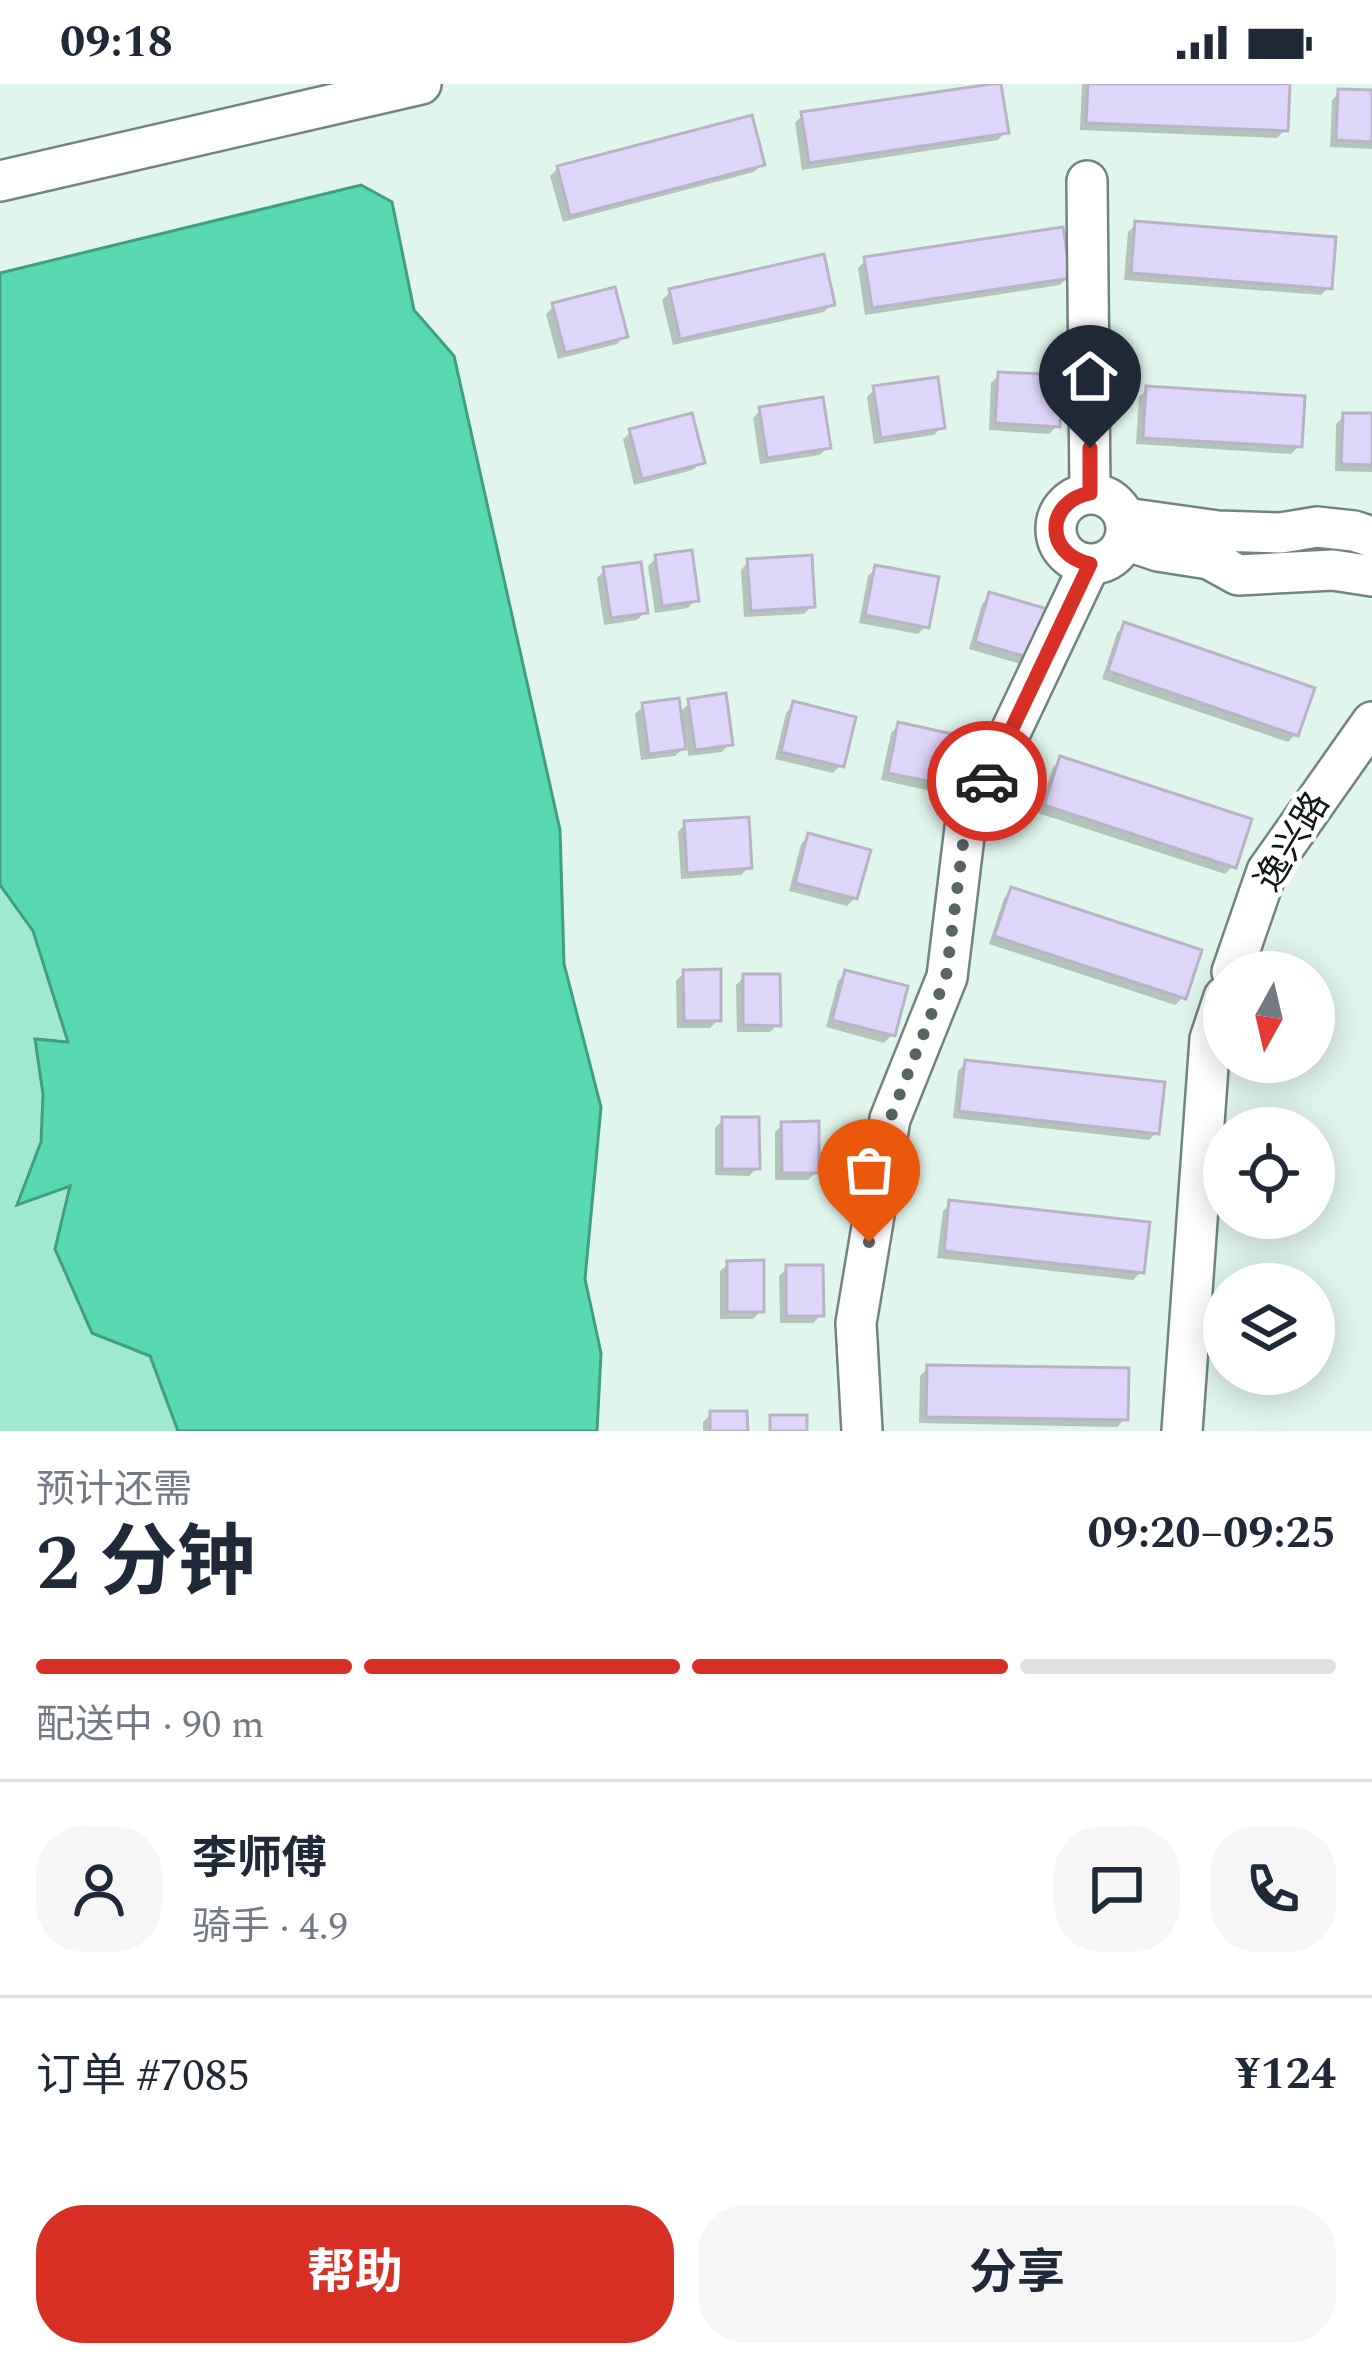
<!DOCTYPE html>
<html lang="zh">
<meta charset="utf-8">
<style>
body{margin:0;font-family:Spectral,"Noto Sans SC",serif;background:#f6f6f7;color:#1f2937;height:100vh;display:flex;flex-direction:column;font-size:45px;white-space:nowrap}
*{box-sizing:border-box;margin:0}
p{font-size:39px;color:#747a83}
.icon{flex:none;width:66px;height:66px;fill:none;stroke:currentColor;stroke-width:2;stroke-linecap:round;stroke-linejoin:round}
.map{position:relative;height:1347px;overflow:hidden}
.panel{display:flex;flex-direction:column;background:#fff;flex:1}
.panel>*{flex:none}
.needle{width:78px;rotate:188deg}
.buttons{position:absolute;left:1203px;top:867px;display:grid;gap:24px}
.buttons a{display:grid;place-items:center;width:132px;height:132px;border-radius:50%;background:#fff;box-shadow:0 6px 30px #0003;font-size:60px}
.pin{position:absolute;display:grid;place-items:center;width:102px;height:102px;color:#fff;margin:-123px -51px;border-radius:50% 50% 50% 0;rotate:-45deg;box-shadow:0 0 12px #0007}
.pin .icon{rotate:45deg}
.courier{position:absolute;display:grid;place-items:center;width:120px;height:120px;margin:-60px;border:9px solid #d93025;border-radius:50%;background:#fff;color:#222;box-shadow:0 3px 15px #0007}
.head em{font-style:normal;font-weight:700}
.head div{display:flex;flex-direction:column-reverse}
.head{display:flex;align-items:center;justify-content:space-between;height:204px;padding:0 36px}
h1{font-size:78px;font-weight:700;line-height:90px}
.bar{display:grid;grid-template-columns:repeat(4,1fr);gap:18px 12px;align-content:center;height:144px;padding:0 36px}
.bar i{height:15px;border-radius:9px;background:#e0e1e3}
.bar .current{background:#d93025}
.bar p{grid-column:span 4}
.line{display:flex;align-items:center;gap:30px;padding:0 36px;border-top:3px solid #e0e1e3}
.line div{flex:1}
.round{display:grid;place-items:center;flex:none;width:126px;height:126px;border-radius:48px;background:#f6f6f7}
.cta{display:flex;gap:24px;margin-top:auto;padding:24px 36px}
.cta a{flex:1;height:138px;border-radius:48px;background:#d93025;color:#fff;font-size:48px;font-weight:700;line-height:138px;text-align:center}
.cta a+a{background:#f6f6f7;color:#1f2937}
.status{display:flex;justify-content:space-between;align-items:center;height:84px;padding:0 60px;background:#fff;direction:ltr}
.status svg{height:33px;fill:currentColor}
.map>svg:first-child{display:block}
.green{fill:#a0e9ce}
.water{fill:#58d8b0;stroke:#429e81;stroke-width:3}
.shadow{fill:#0003}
.building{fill:#ded5fb;stroke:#b8b4c6;stroke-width:3}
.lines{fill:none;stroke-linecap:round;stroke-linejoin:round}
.minor-casing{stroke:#71857d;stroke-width:44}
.minor{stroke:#fff;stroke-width:39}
.done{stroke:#586560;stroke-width:12;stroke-dasharray:0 21.6}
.route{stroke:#d93025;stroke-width:15}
.labels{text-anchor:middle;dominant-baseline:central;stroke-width:10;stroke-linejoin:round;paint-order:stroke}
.street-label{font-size:36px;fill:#0f1714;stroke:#fff}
</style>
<div class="status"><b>09:18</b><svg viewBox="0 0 49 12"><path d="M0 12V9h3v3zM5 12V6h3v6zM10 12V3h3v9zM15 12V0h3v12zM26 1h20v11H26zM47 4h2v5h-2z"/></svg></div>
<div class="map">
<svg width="1372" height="1347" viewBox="0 0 1372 1347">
<rect width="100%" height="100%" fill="#e0f6ed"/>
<path class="green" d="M0 801 33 847 68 960 35 956 43 1010 41 1058 18 1119 71 1101 92 1249 150 1272 178 1347H0Z"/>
<path class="water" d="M361 101 392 118 414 226 454 272 560 746 564 880 601 1023 585 1195 601 1269 597 1347H178L150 1272 92 1249 55 1165 70 1102 17 1121 41 1058 43 1010 35 955 68 958 33 847 0 801V189Z"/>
<path class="shadow" d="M1082 0H1287L1285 46 1277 54 1080 46Z
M1340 8 1372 9V65L1330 63 1332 16Z
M803 31 1005 48 998 56 802 86 795 39Z
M762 80 754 88 563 138 550 92 558 84Z
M1136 140 1329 203 1321 211 1124 196 1128 148Z
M866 176 1068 193 1060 201 865 231 858 184Z
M670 208 832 220 824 228 673 261 662 216Z
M554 222 624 252 617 260 558 275 546 230Z
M999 291 1057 342 1049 350 989 346 991 299Z
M875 305 942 343 934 351 874 360 867 313Z
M1147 305 1299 362 1291 370 1136 360 1139 313Z
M761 326 828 363 820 371 760 380 753 334Z
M1344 332H1372V388L1335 387 1336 340Z
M631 348 701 378 693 386 634 401 623 355Z
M656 474 696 516 688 524 655 529 648 482Z
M748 478 812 522 804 530 744 533 741 486Z
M876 484 926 542 918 550 859 539 868 492Z
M605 486 645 528 637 536 604 541 597 494Z
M990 512 1048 528 1027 582 969 565 982 520Z
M1125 541 1296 650 1288 658 1102 595 1117 549Z
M690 618 729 660 722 668 688 672 687 660 675 672 641 676 635 630 643 622 678 630Z
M794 621 841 681 833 689 775 675 786 629Z
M899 641 948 701 940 709 881 696 891 649Z
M1061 675 1233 782 1225 790 1038 729 1053 683Z
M685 740 749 783 741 791 681 795 678 748Z
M809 752 855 814 847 822 789 807 801 760Z
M1011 807 1183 913 1175 921 989 860 1004 814Z
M684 889 718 936 710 944H677L676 897Z
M846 889 892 951 884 959 826 943 838 897Z
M744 893 778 940 770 948H737L736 901Z
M966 979 1157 1048 1149 1056 953 1034 958 987Z
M723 1036 757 1084 749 1092 715 1091V1044Z
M783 1041 816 1088 808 1096H775V1048Z
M951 1119 1141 1188 1133 1196 937 1174 943 1127Z
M728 1180 761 1227 753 1235H720V1187Z
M787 1184 821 1231 813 1239H780L779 1192Z
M928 1284 1125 1335 1117 1343 919 1339 920 1292Z
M711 1330 744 1347H703V1338Z"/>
<path class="building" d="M991 0H1001L1009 49 809 79 801 28Z
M1088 0H1290L1288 47 1086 39Z
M1338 5 1372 6V58L1336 56Z
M752 31 765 81 570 132 557 82Z
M1135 137 1336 153 1332 205 1131 189Z
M1063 143 1071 194 872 224 864 173Z
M824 170 835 221 680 255 669 205Z
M615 203 628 253 565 269 552 219Z
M998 288 1063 291 1060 343 995 339Z
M938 293 945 344 881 354 873 302Z
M1146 302 1305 312 1302 363 1143 354Z
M823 313 831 364 767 374 759 323Z
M692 329 705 379 642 395 629 345Z
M1343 329H1372V381L1341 380Z
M692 466 699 517 662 522 655 471Z
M812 471 815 523 751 527 747 475Z
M641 478 648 529 611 534 603 483Z
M875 481 939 493 929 544 865 531Z
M989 508 1051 526 1037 576 975 558Z
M1124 538 1315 604 1298 652 1108 587Z
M726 609 733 661 695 666 688 615Z
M679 614 686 665 649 670 642 619Z
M793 617 856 633 844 683 781 668Z
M898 638 961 652 951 702 888 689Z
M1060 672 1252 735 1236 784 1044 721Z
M749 733 752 784 687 789 684 737Z
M808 749 871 766 857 815 795 799Z
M1011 803 1202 866 1186 915 994 852Z
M721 885V937H684L683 886Z
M845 886 908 902 895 952 832 936Z
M743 890H780L781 942 743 941Z
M965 976 1165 998 1159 1050 959 1027Z
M722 1033H759L760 1085H722Z
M819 1037V1089H782L781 1038Z
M949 1116 1150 1138 1144 1189 944 1167Z
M764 1176V1228H727V1177Z
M786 1181H823L824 1232H786Z
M927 1281 1129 1284 1128 1336 926 1333Z
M710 1327H747L748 1347H710Z
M770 1331H807V1347H770Z"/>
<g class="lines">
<g class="minor-casing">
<path id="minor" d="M0 97 421 0
M1087 97 1090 409
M1056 445a35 35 0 1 1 70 0a35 35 0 1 1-70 0Z
M1125 434 1218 447 1281 449 1317 443 1354 447 1372 453
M1125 456 1158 467 1209 475 1238 491 1333 486 1372 492
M1232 888 1267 787 1372 638
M862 1347 856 1239 890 1035 947 893 965 744 1090 480
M1182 1347 1210 955 1224 913"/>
</g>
<use href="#minor" class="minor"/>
</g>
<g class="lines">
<path class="done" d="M869 1158 890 1035 946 893 965 744 987 697"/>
<path class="route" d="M987 697 1090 480C1044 470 1045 418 1090 409V364"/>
</g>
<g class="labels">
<g class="street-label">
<text transform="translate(1293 758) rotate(-59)">逸兴路</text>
</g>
</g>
</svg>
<div class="buttons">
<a><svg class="needle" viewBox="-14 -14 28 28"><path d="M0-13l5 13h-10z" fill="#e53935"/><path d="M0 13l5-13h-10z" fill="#747a83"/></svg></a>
<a><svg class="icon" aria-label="locate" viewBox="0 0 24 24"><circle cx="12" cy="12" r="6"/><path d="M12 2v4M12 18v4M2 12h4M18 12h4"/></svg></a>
<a><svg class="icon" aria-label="layers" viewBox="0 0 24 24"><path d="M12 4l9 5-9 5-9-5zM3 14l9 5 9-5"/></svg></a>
</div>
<div class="pin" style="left:869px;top:1158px;background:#ea580c"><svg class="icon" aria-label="bag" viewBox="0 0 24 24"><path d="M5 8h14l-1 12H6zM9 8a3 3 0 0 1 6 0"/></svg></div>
<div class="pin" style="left:1090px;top:364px;background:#1f2937"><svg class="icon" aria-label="home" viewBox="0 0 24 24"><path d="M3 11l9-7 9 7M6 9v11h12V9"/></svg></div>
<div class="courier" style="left:987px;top:697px"><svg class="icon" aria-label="car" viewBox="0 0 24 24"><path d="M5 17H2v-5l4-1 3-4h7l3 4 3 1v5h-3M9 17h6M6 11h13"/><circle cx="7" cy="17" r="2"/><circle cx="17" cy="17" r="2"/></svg></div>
</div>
<section class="panel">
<div class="head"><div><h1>2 分钟</h1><p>预计还需</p></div><em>09:20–09:25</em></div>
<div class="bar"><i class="current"></i><i class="current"></i><i class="current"></i><i></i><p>配送中 · 90 m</p></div>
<div class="line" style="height:216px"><a class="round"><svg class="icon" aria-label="person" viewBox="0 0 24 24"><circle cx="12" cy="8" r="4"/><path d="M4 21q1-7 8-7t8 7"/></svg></a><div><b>李师傅</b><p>骑手 · 4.9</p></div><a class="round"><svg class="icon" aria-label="chat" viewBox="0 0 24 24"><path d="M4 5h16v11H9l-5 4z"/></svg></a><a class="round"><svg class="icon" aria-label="phone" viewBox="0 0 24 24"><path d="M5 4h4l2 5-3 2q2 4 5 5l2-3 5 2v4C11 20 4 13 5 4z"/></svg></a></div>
<div class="line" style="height:156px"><div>订单 #7085</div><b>¥124</b></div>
<div class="cta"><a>帮助</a><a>分享</a></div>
</section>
